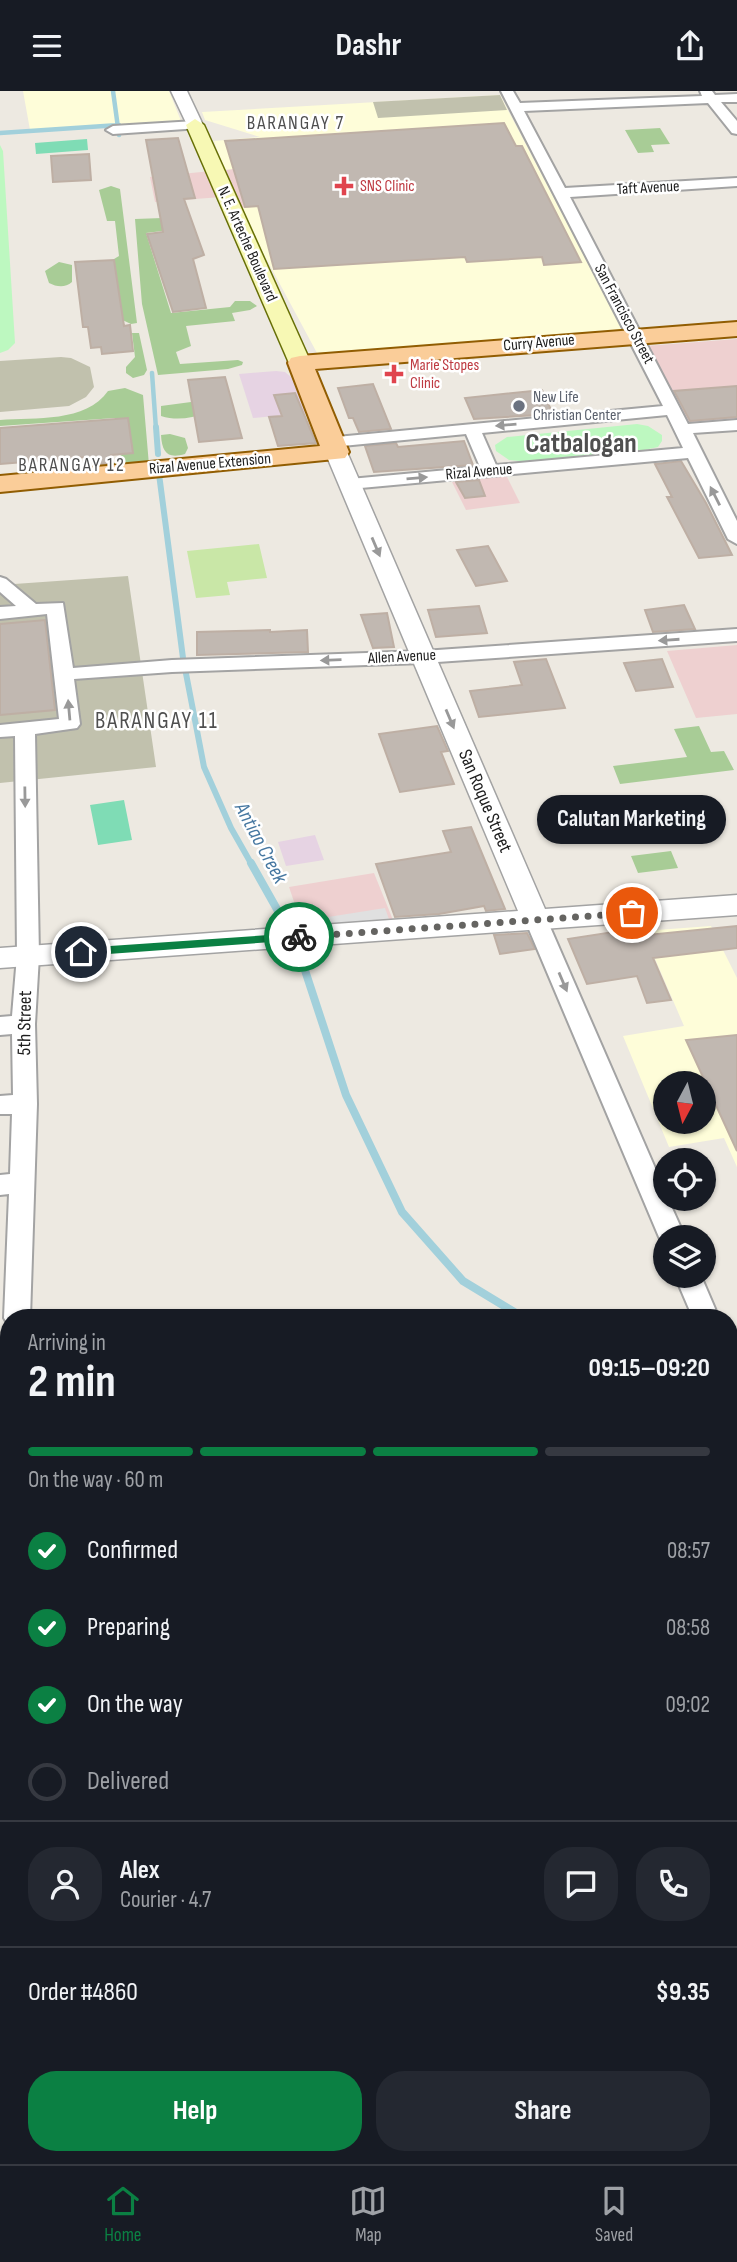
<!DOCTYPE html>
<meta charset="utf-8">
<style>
body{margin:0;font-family:"Sofia Sans Condensed",sans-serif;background:#242831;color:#f1f3f6;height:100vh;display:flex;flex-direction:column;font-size:26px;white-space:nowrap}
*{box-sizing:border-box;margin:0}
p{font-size:23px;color:#9ea1a6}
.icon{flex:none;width:38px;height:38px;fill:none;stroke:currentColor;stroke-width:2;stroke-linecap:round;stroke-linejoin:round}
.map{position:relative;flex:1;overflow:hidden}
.panel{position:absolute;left:0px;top:1218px;width:738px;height:856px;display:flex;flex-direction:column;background:#171b24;border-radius:28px 28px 0 0;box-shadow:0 2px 5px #0004}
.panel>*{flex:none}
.needle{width:46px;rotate:187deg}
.tools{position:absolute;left:653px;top:980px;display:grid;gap:14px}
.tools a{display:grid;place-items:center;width:63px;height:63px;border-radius:50%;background:#171b24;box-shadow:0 2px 5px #0004;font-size:35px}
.pin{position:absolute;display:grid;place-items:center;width:60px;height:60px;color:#fff;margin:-30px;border:4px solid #fff;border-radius:50%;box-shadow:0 2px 7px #0007}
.courier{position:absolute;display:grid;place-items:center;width:70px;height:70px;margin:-35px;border:5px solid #0b8043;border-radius:50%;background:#fff;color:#222;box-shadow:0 2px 9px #0007}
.bubble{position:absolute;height:49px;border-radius:24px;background:#171b24;box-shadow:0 2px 5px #0004;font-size:23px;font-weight:700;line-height:49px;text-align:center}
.headline em{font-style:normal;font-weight:700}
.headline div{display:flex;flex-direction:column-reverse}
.headline{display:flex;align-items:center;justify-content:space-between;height:119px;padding:0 28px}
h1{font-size:46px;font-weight:700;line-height:52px}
.bar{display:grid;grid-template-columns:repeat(4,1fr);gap:10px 7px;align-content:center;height:84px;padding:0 28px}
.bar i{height:9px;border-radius:5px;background:#363941}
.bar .active{background:#0b8043}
.bar p{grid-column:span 4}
.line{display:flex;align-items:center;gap:18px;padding:0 28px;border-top:2px solid #363941}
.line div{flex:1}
.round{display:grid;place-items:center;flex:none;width:74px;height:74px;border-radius:28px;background:#242831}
ol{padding:0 28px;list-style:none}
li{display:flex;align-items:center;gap:21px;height:77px}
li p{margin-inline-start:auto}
li .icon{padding:7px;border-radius:50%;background:#0b8043;color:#fff;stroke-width:4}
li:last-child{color:#9ea1a6}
li i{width:38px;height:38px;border:4px solid #363941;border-radius:50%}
.cta{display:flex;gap:14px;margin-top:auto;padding:14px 28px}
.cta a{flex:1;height:80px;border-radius:28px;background:#0b8043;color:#fff;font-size:28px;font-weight:700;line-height:80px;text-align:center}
.cta a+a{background:#242831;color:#f1f3f6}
header{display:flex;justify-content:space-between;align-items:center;height:91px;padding:0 28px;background:#171b24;font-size:32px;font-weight:700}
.menu{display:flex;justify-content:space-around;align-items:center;height:98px;border-top:2px solid #363941;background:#171b24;font-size:19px;color:#9ea1a6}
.menu a{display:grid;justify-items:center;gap:4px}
.menu .active{color:#0b8043}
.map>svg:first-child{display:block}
.commercial{fill:#eed0d0}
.industrial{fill:#e6d3e3}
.education{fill:#fefdd9;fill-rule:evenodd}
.construction{fill:#c1c1ad}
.grass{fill:#c9e7a7}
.forest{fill:#a8cc96}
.park{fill:#bdf8c0}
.pitch{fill:#7fdcb5}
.parking{fill:#e0e0e0}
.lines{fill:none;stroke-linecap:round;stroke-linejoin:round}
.stream-far2{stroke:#a2d0db;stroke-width:4.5}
.stream-far1{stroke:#a2d0db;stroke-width:6}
.stream{stroke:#a2d0db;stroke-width:8}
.building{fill:#c1b8b1;stroke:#beafa4;stroke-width:2}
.minor-casing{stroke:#a3a3a3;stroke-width:4}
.tertiary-casing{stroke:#a3a3a3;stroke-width:3}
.secondary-casing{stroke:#676f06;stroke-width:3}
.primary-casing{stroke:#915d02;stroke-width:4}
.minor{fill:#fff;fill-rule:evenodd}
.tertiary{fill:#fff;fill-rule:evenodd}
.secondary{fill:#f7f8b4;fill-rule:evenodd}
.primary{fill:#facd99;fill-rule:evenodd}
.oneway{fill:#999}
.route{fill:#0b8043}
.done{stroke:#656461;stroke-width:7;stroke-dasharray:0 12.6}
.health-dot{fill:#e0444e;stroke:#fff;stroke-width:2.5}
.worship-dot{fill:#6b7280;stroke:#fff;stroke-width:2.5}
.labels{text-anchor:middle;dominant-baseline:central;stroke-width:5;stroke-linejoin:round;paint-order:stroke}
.far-health-label{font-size:16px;fill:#be3a42;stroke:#fff;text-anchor:start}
.far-street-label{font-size:16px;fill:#1c1c1c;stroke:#fff}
.far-worship-label{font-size:16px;fill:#5b616d;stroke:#fff;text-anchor:start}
.far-quarter-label{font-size:19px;letter-spacing:2px;fill:#4f4f4f;stroke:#fff}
.street-label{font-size:19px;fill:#1c1c1c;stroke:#fff}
.water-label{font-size:21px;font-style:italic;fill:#4778a1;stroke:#fff}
.quarter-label{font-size:23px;letter-spacing:2px;fill:#4f4f4f;stroke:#fff}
.far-town-label{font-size:28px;font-weight:bold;fill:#4f4f4f;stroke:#fff}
</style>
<header><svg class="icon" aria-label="menu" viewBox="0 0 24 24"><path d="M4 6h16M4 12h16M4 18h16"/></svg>Dashr<svg class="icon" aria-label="share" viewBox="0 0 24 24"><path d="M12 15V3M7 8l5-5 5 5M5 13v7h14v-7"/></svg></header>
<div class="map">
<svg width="737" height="2073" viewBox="0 0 737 2073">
<rect width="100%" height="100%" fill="#ede9e1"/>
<path class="commercial" d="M253 76 267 116 239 117 235 105 155 111 150 86Z
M737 248V330L687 335 646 255Z
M506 384 520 412 466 419 452 391Z
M737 554V623L696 627 667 560Z
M374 782 395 834 304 840 289 796Z"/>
<path class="industrial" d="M276 280 285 281 291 286 306 322 253 327 239 283Z
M315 744 324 769 286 775 278 751Z"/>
<path class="education" d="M23 0H169L181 30 30 39Z
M500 4 623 239 317 262 239 117 267 115 254 76 224 79 214 50 260 46 205 29 202 21Z
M711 835 737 887V1076L724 1047 669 1056 623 945 684 935 643 840ZM665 992H704V1031H665Z"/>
<path class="construction" d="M500 4 507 19 378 27 373 11Z
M61 266 71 267 90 276 94 296 86 306 69 315 0 321V270Z
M128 485 156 676 0 692V494Z"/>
<path class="grass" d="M259 453 267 487 227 491 230 504 196 507 187 460Z"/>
<path class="forest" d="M660 37 670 53 651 54 654 61 638 62 625 39Z
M111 95 120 98 137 232 131 233 116 226 109 181 114 168 119 165 115 130H107L99 99Z
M190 126 194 136 146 142 171 222 230 216 235 210H250L257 215 250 219 232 222 235 230 186 235 191 255 176 261 180 273 238 269 243 271 242 274 228 278 158 284 142 213 135 128Z
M59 171 72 174V191C65 197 57 196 49 192L45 180Z
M132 242H139L147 279 144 284 133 287 126 282V276L135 266Z
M125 297 143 304 149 374 116 376 114 372 121 368 115 327 0 335V329C35 326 86 332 108 300Z
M191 311 205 313 207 322C191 327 177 330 161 325V315Z
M170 343 185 347 188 357 185 363C168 368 162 362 161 344Z
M699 635 711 661 724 660 734 679 620 693 613 675 687 666 674 638Z
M671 760 678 777 638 782 631 765Z"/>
<path class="park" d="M0 54 3 60 15 252 8 259 0 262Z
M637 333 648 335 662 344V350L658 356 640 360 530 371 509 369 496 360 495 354 507 346Z"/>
<path class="pitch" d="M87 48 88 59 36 63 35 52Z
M124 709 132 749 98 754 90 714Z"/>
<path class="parking" d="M385 817 390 831 305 837 303 830Z"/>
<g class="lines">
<path class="stream-far2" d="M113 0 119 44
M0 42 119 34
M152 282 156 338"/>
<path class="stream-far1" d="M156 336 158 363
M159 383 183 567 204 676 231 737 252 774"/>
<path class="stream" d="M251 772 296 852 346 1004 402 1121 463 1190 524 1227"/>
</g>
<path class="building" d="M504 32 516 55H522L581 171 544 174 542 166 467 171 465 166 274 178 258 115 245 116 225 50Z
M178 47 195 107 184 108 204 164 193 168 206 217 173 221 147 143 163 141 146 49Z
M89 63 91 89 53 91 51 65Z
M114 169 124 235 130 234 133 260 102 263 101 256 91 257 88 236H83L75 171Z
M225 286 242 347 199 351 188 289Z
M373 293 391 338 359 341 353 327H349L338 297Z
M737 295V326L690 330 674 300Z
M542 299 553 323 474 328 465 307Z
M295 302 316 352 278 355 269 326 282 325 274 304Z
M128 327 133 362 111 364 113 372 88 374 86 366 0 373V337Z
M464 350 473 374 374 381 365 355 396 352 398 356Z
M681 370 706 412 732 464 699 467 667 406H672L655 373Z
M479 389 485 405 465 407 456 391Z
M488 455 507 490 476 495 457 459Z
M684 514 695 538 653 541 645 519Z
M479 515 487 542 436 546 428 519Z
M387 522 394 556 373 557 361 524Z
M45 529 55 619 0 624V533Z
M270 539V541L307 539 308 561 197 564V541Z
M546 568 565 617 479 626 470 600 522 594 514 571Z
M662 568 673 596 636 600 624 572Z
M437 635 448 660 441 661 454 693 400 701 379 643Z
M471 736 505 818 486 820 484 815 439 823 395 826 376 773 451 761 443 740Z
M737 835V857L653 867 671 909 647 912 637 885 587 893 568 848 626 839 628 846Z
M527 842 535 858 500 863 494 844Z
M737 944V1060L686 949Z"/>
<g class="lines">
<g class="minor-casing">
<path id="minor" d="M501 0H513L520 12 702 5 700 0H712L715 4 737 3V11H721L737 30V43L732 42 708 12 524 20 565 97 737 87V95L570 106 688 333 737 329V339L693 342 737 430V453L728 448 688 367 350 398 341 393 350 388 480 376 466 343 332 356 324 351 326 347 663 315ZM667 324 683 357 496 374 482 342Z
M195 30 202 34 200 37 113 43 106 39 113 35Z
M0 486 6 488 36 513 63 512 73 577 172 569 423 560 737 538V550L423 572 172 581 74 588 80 633 77 637 35 643 39 865 35 933 37 1013 30 1227H9V1235L4 1227 9 1103 0 1104V1084L10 1083 12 1023H0V1005L13 1004 12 943 0 944V926L12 925 17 865 15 645 0 646V634L59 628 47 523 0 528V516L16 515 0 501Z
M536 821 544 824 547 829 665 1100V1108H668L685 1146H665V1154L659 1146 525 829 528 824Z
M675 1185H701L719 1227H693Z
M730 1267H737V1291H730Z
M0 1313H9V1337H0Z
M737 1500V1528L730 1529V1501Z
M9 1574V2045L0 2049V1578Z
M737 1645V1677L730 1678V1647Z
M730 1791 737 1794V1857L730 1854Z
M730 1934H737V1968H730Z"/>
</g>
<g class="tertiary-casing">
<path id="tertiary" d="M171 0H187L203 34 201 38H189Z
M336 354 344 356 347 361 545 818 737 804V824L0 877V857L518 820 325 361 328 356Z"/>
</g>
<g class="secondary-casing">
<path id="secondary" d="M195 28 204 34 311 272 308 277H292L289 272 186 34Z"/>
</g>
<g class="primary-casing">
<path id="primary" d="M737 231V245L315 278 349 361 345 367 0 401V385L320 355 288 272 291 267 300 265Z"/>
</g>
<use href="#minor" class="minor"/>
<use href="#tertiary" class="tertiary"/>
<use href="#secondary" class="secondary"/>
<use href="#primary" class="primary"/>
</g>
<defs><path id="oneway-solid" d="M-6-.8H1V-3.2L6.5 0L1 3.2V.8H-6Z" transform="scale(1.75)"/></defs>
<g class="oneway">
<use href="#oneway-solid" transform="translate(506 334) rotate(175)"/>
<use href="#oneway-solid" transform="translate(417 387) rotate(-5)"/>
<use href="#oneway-solid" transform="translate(715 405) rotate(-117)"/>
<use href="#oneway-solid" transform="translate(376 456) rotate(67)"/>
<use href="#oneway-solid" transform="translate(669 549) rotate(176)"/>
<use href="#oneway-solid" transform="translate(331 569) rotate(178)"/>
<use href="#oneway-solid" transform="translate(69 619) rotate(-95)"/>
<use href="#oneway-solid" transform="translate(450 628) rotate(67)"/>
<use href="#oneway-solid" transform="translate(25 706) rotate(89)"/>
<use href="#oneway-solid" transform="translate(563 891) rotate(67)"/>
</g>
<path class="route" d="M299 842 304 846 299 849 81 865 76 861 81 857Z"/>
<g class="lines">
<path class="done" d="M299 846 632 822"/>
</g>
<g class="health-dot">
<path d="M340.5 84.5h7v7h7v7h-7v7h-7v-7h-7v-7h7z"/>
<path d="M390.5 272.5h7v7h7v7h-7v7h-7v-7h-7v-7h7z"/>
</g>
<circle class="worship-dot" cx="519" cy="315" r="7"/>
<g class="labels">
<g class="far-health-label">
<text x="360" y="95">SNS Clinic</text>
<text x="410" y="274">Marie Stopes<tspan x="410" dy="18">Clinic</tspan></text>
</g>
<g class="far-street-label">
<text transform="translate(648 97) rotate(-3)">Taft Avenue</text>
<text transform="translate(247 153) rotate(66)">N. E. Arteche Boulevard</text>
<text transform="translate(624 223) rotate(62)">San Francisco Street</text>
<text transform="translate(539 252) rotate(-5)">Curry Avenue</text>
<text transform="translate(210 373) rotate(-5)">Rizal Avenue Extension</text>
<text transform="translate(479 381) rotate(-5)">Rizal Avenue</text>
<text transform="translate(402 566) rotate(-3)">Allen Avenue</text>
</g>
<g class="far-worship-label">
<text x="533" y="306">New Life<tspan x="533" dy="18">Christian Center</tspan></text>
</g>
<g class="far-quarter-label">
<text x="296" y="32">BARANGAY 7</text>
<text x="72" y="374">BARANGAY 12</text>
</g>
<g class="street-label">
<text transform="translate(485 710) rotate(67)">San Roque Street</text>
<text transform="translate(25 932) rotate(-89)">5th Street</text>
</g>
<g class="water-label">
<text transform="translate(261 752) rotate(62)">Antiao Creek</text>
</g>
<g class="quarter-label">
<text x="157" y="630">BARANGAY 11</text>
</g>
<g class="far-town-label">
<text x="581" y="352">Catbalogan</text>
</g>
</g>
</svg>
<div class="tools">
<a><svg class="needle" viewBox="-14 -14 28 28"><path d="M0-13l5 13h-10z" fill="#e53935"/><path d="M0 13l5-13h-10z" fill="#9ea1a6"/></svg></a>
<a><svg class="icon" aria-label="locate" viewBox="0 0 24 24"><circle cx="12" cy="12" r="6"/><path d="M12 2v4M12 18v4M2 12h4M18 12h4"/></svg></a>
<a><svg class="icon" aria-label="layers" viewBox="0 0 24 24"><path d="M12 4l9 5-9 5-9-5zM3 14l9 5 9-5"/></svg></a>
</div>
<div class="pin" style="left:632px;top:822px;background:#ea580c"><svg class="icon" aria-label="bag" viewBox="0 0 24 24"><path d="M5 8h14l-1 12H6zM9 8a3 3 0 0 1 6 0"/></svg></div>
<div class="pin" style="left:81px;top:861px;background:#1f2937"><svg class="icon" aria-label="home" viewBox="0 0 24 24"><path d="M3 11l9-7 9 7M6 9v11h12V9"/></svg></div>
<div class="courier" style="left:299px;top:846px"><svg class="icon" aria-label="bike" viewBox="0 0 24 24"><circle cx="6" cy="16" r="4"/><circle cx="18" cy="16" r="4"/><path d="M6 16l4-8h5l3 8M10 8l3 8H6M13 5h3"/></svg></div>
<div class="bubble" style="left:537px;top:704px;width:189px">Calutan Marketing</div>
<section class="panel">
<div class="headline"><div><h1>2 min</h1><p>Arriving in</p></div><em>09:15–09:20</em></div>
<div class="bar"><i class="active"></i><i class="active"></i><i class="active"></i><i></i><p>On the way · 60 m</p></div>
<ol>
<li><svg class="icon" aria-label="check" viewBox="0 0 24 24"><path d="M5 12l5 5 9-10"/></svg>Confirmed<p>08:57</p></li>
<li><svg class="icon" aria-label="check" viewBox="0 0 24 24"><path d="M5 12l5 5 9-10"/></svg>Preparing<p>08:58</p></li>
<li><svg class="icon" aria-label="check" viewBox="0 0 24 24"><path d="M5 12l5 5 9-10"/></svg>On the way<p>09:02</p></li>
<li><i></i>Delivered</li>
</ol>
<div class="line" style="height:126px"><a class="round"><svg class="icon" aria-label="person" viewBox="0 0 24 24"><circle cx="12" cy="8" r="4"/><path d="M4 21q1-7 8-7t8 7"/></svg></a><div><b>Alex</b><p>Courier · 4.7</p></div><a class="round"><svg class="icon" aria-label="chat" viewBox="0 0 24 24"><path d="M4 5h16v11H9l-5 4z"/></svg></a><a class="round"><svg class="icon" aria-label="phone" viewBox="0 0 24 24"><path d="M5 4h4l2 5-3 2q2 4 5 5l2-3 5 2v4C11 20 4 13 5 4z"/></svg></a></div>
<div class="line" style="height:91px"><div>Order #4860</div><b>$9.35</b></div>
<div class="cta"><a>Help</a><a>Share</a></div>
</section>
</div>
<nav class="menu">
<a class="active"><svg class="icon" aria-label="home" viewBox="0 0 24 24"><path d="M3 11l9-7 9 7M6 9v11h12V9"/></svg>Home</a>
<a><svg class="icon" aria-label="map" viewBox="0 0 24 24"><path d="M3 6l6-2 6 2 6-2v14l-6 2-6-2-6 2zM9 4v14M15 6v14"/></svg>Map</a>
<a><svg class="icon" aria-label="saved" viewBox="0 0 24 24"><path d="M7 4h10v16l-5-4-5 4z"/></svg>Saved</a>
</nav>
